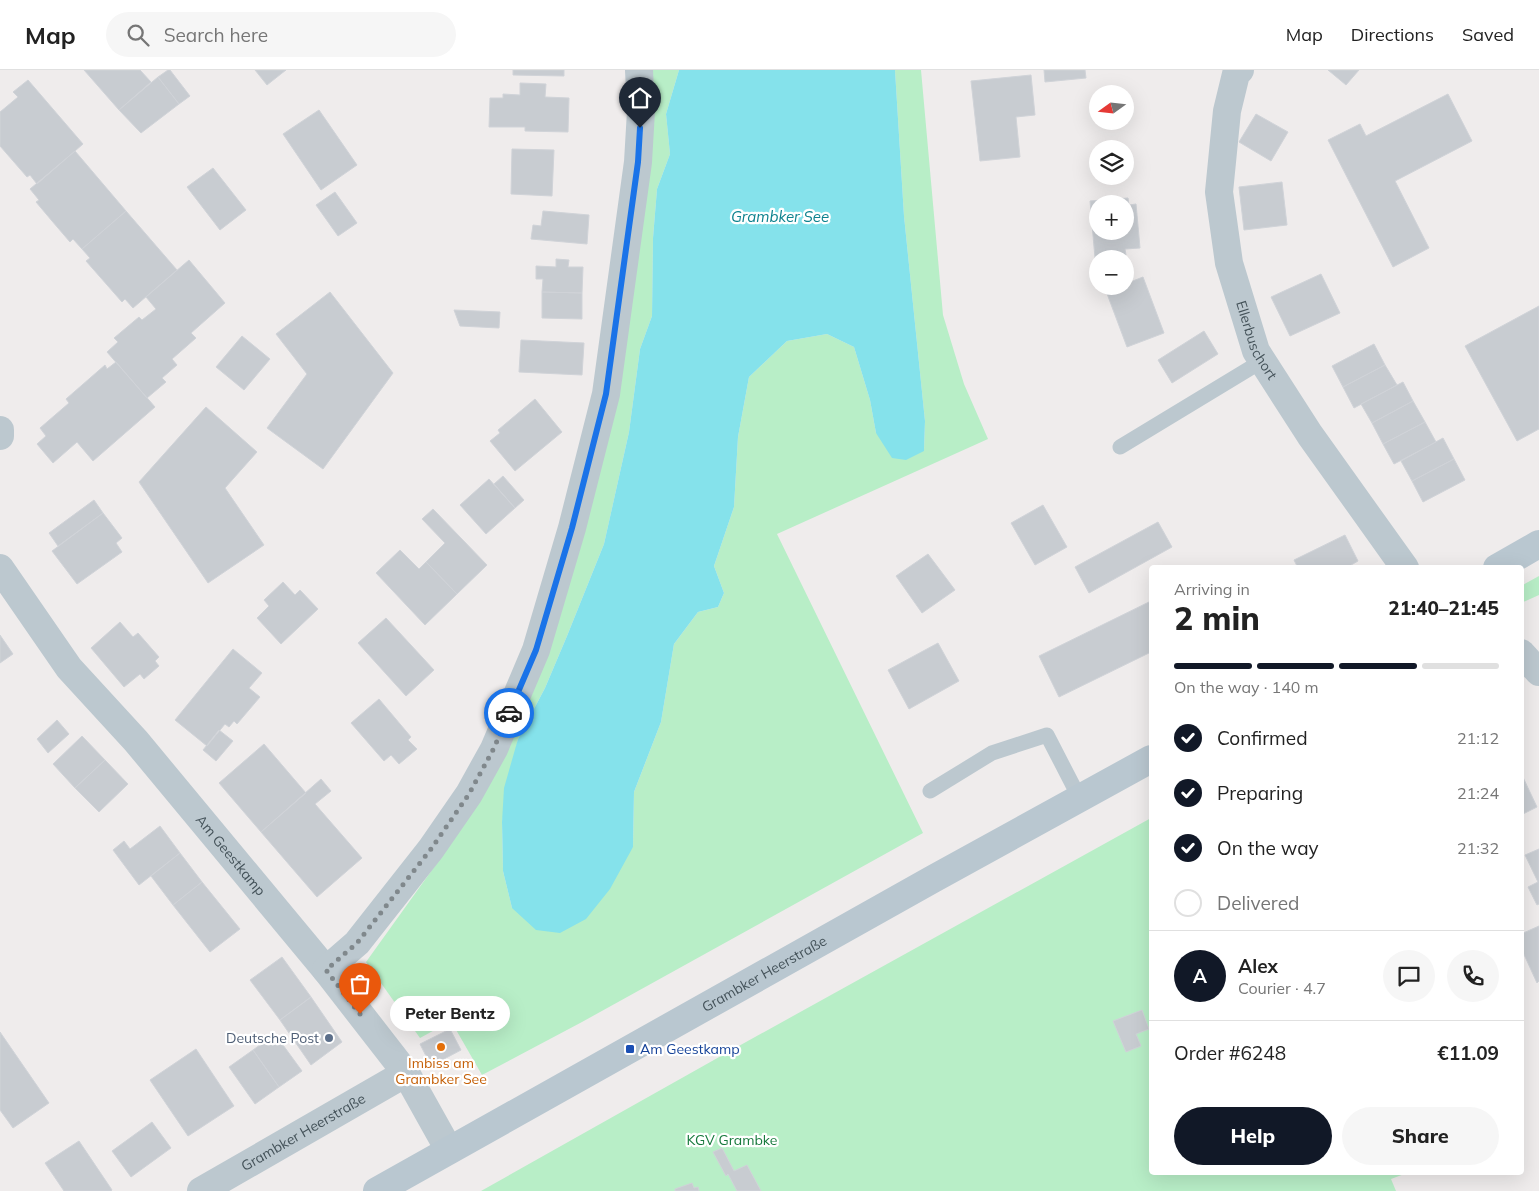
<!DOCTYPE html>
<meta charset="utf-8">
<style>
body{margin:0;font-family:Mulish,sans-serif;background:#f6f6f6;color:#222;height:100vh;display:flex;flex-direction:column;font-size:19px;white-space:nowrap}
*{box-sizing:border-box;margin:0}
p{font-size:16px;color:#767676}
.icon{flex:none;width:28px;height:28px;fill:none;stroke:currentColor;stroke-width:2;stroke-linecap:round;stroke-linejoin:round}
.map{position:relative;flex:1;overflow:hidden}
.panel{position:absolute;left:1149px;top:495px;width:375px;height:610px;display:flex;flex-direction:column;background:#fff;border-radius:5px;box-shadow:0 5px 20px #0002}
.panel>*{flex:none}
.needle{width:32px;rotate:255deg}
.tools{position:absolute;left:1089px;top:15px;display:grid;gap:10px}
.tools a{display:grid;place-items:center;width:45px;height:45px;border-radius:50%;background:#fff;box-shadow:0 5px 20px #0002;font-size:25px}
.pin{position:absolute;display:grid;place-items:center;width:42px;height:42px;color:#fff;margin:-51px -21px;border-radius:50% 50% 50% 0;rotate:-45deg;box-shadow:0 0 5px #0007}
.pin .icon{rotate:45deg}
.courier{position:absolute;display:grid;place-items:center;width:50px;height:50px;margin:-25px;border:4px solid #1a73e8;border-radius:50%;background:#fff;color:#222;box-shadow:0 1px 6px #0007}
.bubble{position:absolute;height:35px;border-radius:18px;background:#fff;box-shadow:0 5px 20px #0002;font-size:16px;font-weight:800;line-height:35px;text-align:center}
.head em{font-style:normal;font-weight:800}
.head div{display:flex;flex-direction:column-reverse}
.head{display:flex;align-items:center;justify-content:space-between;height:85px;padding:0 25px}
h1{font-size:32px;font-weight:800;line-height:38px}
.bar{display:grid;grid-template-columns:repeat(4,1fr);gap:8px 5px;align-content:center;height:60px;padding:0 25px}
.bar i{height:6px;border-radius:4px;background:#e0e0e0}
.bar .current{background:#111827}
.bar p{grid-column:span 4}
.line{display:flex;align-items:center;gap:12px;padding:0 25px;border-top:1px solid #e0e0e0}
.line div{flex:1}
.round{display:grid;place-items:center;flex:none;width:52px;height:52px;border-radius:26px;background:#f6f6f6}
ol{padding:0 25px;list-style:none}
li{display:flex;align-items:center;gap:15px;height:55px}
li p{margin-inline-start:auto}
li .icon{padding:5px;border-radius:50%;background:#111827;color:#fff;stroke-width:4}
li:last-child{color:#767676}
li i{width:28px;height:28px;border:2px solid #e0e0e0;border-radius:50%}
.button{display:flex;gap:10px;margin-top:auto;padding:10px 25px}
.button a{flex:1;height:58px;border-radius:30px;background:#111827;color:#fff;font-size:20px;font-weight:800;line-height:58px;text-align:center}
.button a+a{background:#f6f6f6;color:#222}
header{display:flex;align-items:center;gap:30px;box-sizing:border-box;height:70px;padding:0 25px;background:#fff;border-bottom:1px solid #e0e0e0}
header strong{font-size:24px}
nav{display:flex;gap:28px;margin-inline-start:auto;font-size:18px}
.search{width:350px;height:45px;background:#f6f6f6;display:flex;align-items:center;gap:12px;box-sizing:border-box;padding:0 18px;border-radius:28px;color:#767676;font-size:19px}
.map>svg:first-child{display:block}
.green{fill:#b8eec7}
.water{fill:#85e2eb}
.building{fill:#c8ccd1;stroke:#d0d3d8;fill-rule:evenodd}
.lines{fill:none;stroke-linecap:round;stroke-linejoin:round}
.service{stroke:#bcc8cf;stroke-width:15}
.minor{stroke:#bcc8cf;stroke-width:28}
.secondary{stroke:#b9c7d0;stroke-width:28}
.done{stroke:#80888c;stroke-width:5;stroke-dasharray:0 9}
.route{stroke:#1a73e8;stroke-width:6}
.service-dot{fill:#5c6f8a;stroke:#fff;stroke-width:2}
.food-dot{fill:#e8710a;stroke:#fff;stroke-width:2}
.transit-dot{fill:#1a4fb4;stroke:#fff;stroke-width:2}
.labels{text-anchor:middle;dominant-baseline:central;stroke-width:4.5;stroke-linejoin:round;paint-order:stroke}
.street-label{font-size:14px;fill:#445259;stroke:#fff}
.service-label{font-size:14px;fill:#4e5e75;stroke:#fff;text-anchor:end}
.transit-label{font-size:14px;fill:#164399;stroke:#fff;text-anchor:start}
.food-label{font-size:14px;fill:#c56008;stroke:#fff}
.park-label{font-size:14px;fill:#16793c;stroke:#fff}
.water-label{font-size:15px;font-style:italic;fill:#0d828e;stroke:#fff}
</style>
<header>
<strong>Map</strong>
<div class="search"><svg class="icon" aria-label="search" viewBox="0 0 24 24"><circle cx="10" cy="10" r="6"/><path d="M15 15l6 6"/></svg>Search here</div>
<nav><a>Map</a><a>Directions</a><a>Saved</a></nav>
</header>
<div class="map">
<svg width="1539" height="1121" viewBox="0 0 1539 1121">
<rect width="100%" height="100%" fill="#efecec"/>
<path class="green" d="M652 0H679L666 44 670 84 657 119 653 168 652 246 640 279 629 362 604 474 567 566 545 618 518 669 502 752 503 801 512 838 633 777 634 722 661 652 674 574 698 542 718 537 724 523 714 496 734 437 738 367 749 307 787 271 827 264 854 277 870 330 876 363 924 381 925 351 904 146 895 0H921L943 245 964 314 988 369 777 464 923 763 582 952 482 1005 451 951 420 968 366 892 442 786 534 610 651 84 653 8Z
M1539 506V525L1521 533V516Z
M1151 748V1102L1407 1103 1391 1109 1396 1121H481L737 977Z"/>
<path class="water" d="M679 0H895L904 146 925 351 924 381 906 390 892 388 876 363 870 330 854 277 827 264 787 271 749 307 738 367 734 437 714 496 724 523 718 537 698 542 674 574 661 652 634 722 633 777 610 819 586 849 560 863 536 860 512 838 503 801 502 752 504 718 518 669 545 618 567 566 604 474 629 362 640 279 652 246 653 168 657 119 670 84 666 44Z"/>
<path class="building" d="M84 0H140L151 12 119 40Z
M168 0H170L190 26 179 34 158 7Z
M255 0H286L267 15Z
M513 0H564V6L513 5Z
M1044 0H1085L1086 8 1045 12Z
M1328 0H1359L1346 15Z
M1031 5 1035 45 1016 47 1020 87 980 91 971 11Z
M158 7 179 34 141 63 119 40Z
M28 10 83 74 37 114 30 105 27 107 0 76V42L18 27 13 22Z
M520 13 546 14 545 27 569 28 568 62 525 61V57H489L490 28H503V24L520 25Z
M1448 24 1472 71 1395 111 1429 178 1393 197 1328 70 1360 54 1366 66Z
M319 40 357 95 321 120 283 64Z
M1256 44 1288 62 1271 91 1239 72Z
M512 79 554 80 552 126 511 124Z
M75 81 126 141 82 179 73 169 70 172 52 151 36 132 39 130 30 119Z
M213 98 246 140 220 160 187 117Z
M1282 112 1287 155 1244 160 1239 117Z
M335 122 357 153 338 166 316 135Z
M1128 128 1129 135 1136 134 1140 178 1125 179 1126 185 1095 188 1090 131ZM1098 134H1125V161H1098Z
M126 141 177 200 133 238 125 229 122 232 86 191 90 188 82 179Z
M543 141 589 145 587 174 531 169 533 155 541 156Z
M556 189 569 190 568 197H583L582 223 542 222 543 209H536V196L556 197Z
M189 190 225 233 191 263 196 268 172 289 177 295 162 308 166 312 147 328 107 282 118 272 114 268 139 247 142 250 156 239 146 227Z
M1321 204 1340 243 1290 266 1271 227Z
M1143 207 1164 263 1127 277 1106 221 1118 216H1125V214Z
M330 222 393 303 323 399 267 358 307 304 276 264Z
M542 222 582 223V249L542 248Z
M1539 236V359L1517 371 1465 276Z
M454 240 500 242 499 258 460 256Z
M1204 261 1218 284 1172 313 1158 290Z
M242 266 270 289 244 320 216 297Z
M521 270 584 273 582 305 519 302Z
M1374 274 1385 295 1343 317 1332 296Z
M116 292 155 337 93 391 77 372 53 393 37 374 46 366 40 358 69 333 66 329 105 295 107 299Z
M1385 295 1397 315 1354 338 1343 317Z
M1403 312 1413 331 1372 353 1361 334Z
M535 329 562 362 515 401 490 371 500 363 498 360Z
M1413 331 1425 352 1383 374 1372 353Z
M206 337 257 382 225 418 264 475 208 513 139 412Z
M1425 352 1436 372 1394 394 1383 374Z
M1443 368 1454 389 1412 411 1401 391Z
M1454 389 1465 410 1423 432 1412 411Z
M503 406 524 430 515 438 494 414Z
M489 409 515 438 486 464 460 435Z
M94 430 103 443 58 476 49 463Z
M1043 435 1067 477 1035 495 1011 453Z
M433 439 487 495 457 524 426 492 445 473 422 449Z
M103 443 122 468 116 473 122 482 77 514 52 481Z
M1158 452 1172 477 1089 523 1075 497Z
M1345 465 1358 491 1346 498H1298L1294 490Z
M400 480 419 499 426 492 457 524 425 555 376 503Z
M928 484 955 520 922 543 896 506Z
M283 512 295 525 300 520 318 539 281 574 257 548 269 536 264 530Z
M1151 531V582L1059 627 1039 586Z
M386 548 434 600 406 626 358 573Z
M120 552 133 567 138 563 159 587 155 591 159 596 144 609 140 604 124 617 91 578Z
M0 565 13 584 0 593Z
M938 573 959 611 909 639 888 600Z
M233 579 262 603 249 618 260 627 237 654 234 651 229 657 225 654 207 676 175 650Z
M379 629 411 667 408 670 417 679 399 694 391 685 384 691 351 653Z
M57 650 69 664 48 683 37 669Z
M219 660 233 671 216 691 203 680Z
M82 666 105 690 75 718 53 694Z
M264 674 306 723 261 762 219 713Z
M105 690 128 714 99 742 75 718Z
M1521 703 1537 737 1521 745Z
M321 709 331 721 315 734 362 788 317 827 261 762Z
M160 756 180 783 139 815 113 780 124 771 130 779Z
M1539 779V834L1537 835 1528 817 1538 812 1525 785Z
M180 783 202 812 173 835 151 806Z
M202 812 240 859 210 882 173 835Z
M1539 856V911L1537 913 1521 878V864Z
M282 887 311 927 280 950 250 910Z
M311 927 342 972 311 995 280 950Z
M1142 940 1149 959 1136 964 1141 976 1126 982 1113 951Z
M450 959 461 980 431 996 420 974Z
M0 962 49 1033 13 1058 0 1040Z
M275 964 302 1001 279 1017 253 980Z
M196 979 234 1036 188 1066 150 1010Z
M253 980 279 1017 255 1034 229 997Z
M152 1052 171 1078 131 1107 112 1081Z
M79 1071 112 1120 111 1121H64L45 1093Z
M722 1078 734 1101 747 1095 761 1121H737L728 1104 726 1106 713 1082Z
M692 1113 694 1118 698 1117 699 1121H675V1119Z"/>
<g class="lines">
<path class="service" d="M1120 377 1262 291
M930 721 992 683 1047 665 1080 729"/>
<g class="minor">
<path id="s1" d="M1240 0 1236 4 1227 41 1219 122 1229 193 1256 281 1310 365 1405 498"/>
<path d="M0 360V366"/>
<path id="s2" d="M0 498 69 598 136 671 326 900 406 1003 449 1080"/>
<path d="M1521 583 1539 602"/>
<path d="M326 900 357 873 431 779 469 724 494 679 536 580 572 458 606 324 638 92 641 41 639 0"/>
<path id="s3" d="M201 1121 406 1003"/>
</g>
<g class="secondary">
<path d="M1497 498 1539 474"/>
<path id="s4" d="M377 1121 933 809 1151 689"/>
</g>
</g>
<g class="lines">
<path class="done" d="M360 944 326 900 357 873 431 779 469 724 494 678 509 643"/>
<path class="route" d="M509 643 536 580 572 458 606 324 638 92 640 58"/>
</g>
<circle class="service-dot" cx="329" cy="968" r="5"/>
<circle class="food-dot" cx="441" cy="977" r="5"/>
<rect class="transit-dot" x="625" y="974" width="10" height="10" rx="2.5"/>
<g class="labels">
<g class="street-label">
<text stroke="none"><textPath href="#s1" startOffset="279">Ellerbuschort</textPath></text>
<text stroke="none"><textPath href="#s2" startOffset="369">Am Geestkamp</textPath></text>
<text stroke="none"><textPath href="#s4" startOffset="444">Grambker Heerstraße</textPath></text>
<text stroke="none"><textPath href="#s3" startOffset="118">Grambker Heerstraße</textPath></text>
</g>
<g class="service-label">
<text x="319" y="968">Deutsche Post</text>
</g>
<g class="transit-label">
<text x="640" y="979">Am Geestkamp</text>
</g>
<g class="food-label">
<text x="441" y="993">Imbiss am<tspan x="441" dy="16">Grambker See</tspan></text>
</g>
<g class="park-label">
<text x="732" y="1070">KGV Grambke</text>
</g>
<g class="water-label">
<text x="780" y="146">Grambker See</text>
</g>
</g>
</svg>
<div class="tools">
<a><svg class="needle" viewBox="-14 -14 28 28"><path d="M0-13l5 13h-10z" fill="#e53935"/><path d="M0 13l5-13h-10z" fill="#767676"/></svg></a>
<a><svg class="icon" aria-label="layers" viewBox="0 0 24 24"><path d="M12 4l9 5-9 5-9-5zM3 14l9 5 9-5"/></svg></a>
<a>+</a>
<a>−</a>
</div>
<div class="pin" style="left:360px;top:944px;background:#ea580c"><svg class="icon" aria-label="bag" viewBox="0 0 24 24"><path d="M5 8h14l-1 12H6zM9 8a3 3 0 0 1 6 0"/></svg></div>
<div class="pin" style="left:640px;top:58px;background:#1f2937"><svg class="icon" aria-label="home" viewBox="0 0 24 24"><path d="M3 11l9-7 9 7M6 9v11h12V9"/></svg></div>
<div class="courier" style="left:509px;top:643px"><svg class="icon" aria-label="car" viewBox="0 0 24 24"><path d="M5 17H2v-5l4-1 3-4h7l3 4 3 1v5h-3M9 17h6M6 11h13"/><circle cx="7" cy="17" r="2"/><circle cx="17" cy="17" r="2"/></svg></div>
<div class="bubble" style="left:390px;top:926px;width:120px">Peter Bentz</div>
<section class="panel">
<div class="head"><div><h1>2 min</h1><p>Arriving in</p></div><em>21:40–21:45</em></div>
<div class="bar"><i class="current"></i><i class="current"></i><i class="current"></i><i></i><p>On the way · 140 m</p></div>
<ol>
<li><svg class="icon" aria-label="check" viewBox="0 0 24 24"><path d="M5 12l5 5 9-10"/></svg>Confirmed<p>21:12</p></li>
<li><svg class="icon" aria-label="check" viewBox="0 0 24 24"><path d="M5 12l5 5 9-10"/></svg>Preparing<p>21:24</p></li>
<li><svg class="icon" aria-label="check" viewBox="0 0 24 24"><path d="M5 12l5 5 9-10"/></svg>On the way<p>21:32</p></li>
<li><i></i>Delivered</li>
</ol>
<div class="line" style="height:90px"><b class="round" style="background:#111827;color:#fff">A</b><div><b>Alex</b><p>Courier · 4.7</p></div><a class="round"><svg class="icon" aria-label="chat" viewBox="0 0 24 24"><path d="M4 5h16v11H9l-5 4z"/></svg></a><a class="round"><svg class="icon" aria-label="phone" viewBox="0 0 24 24"><path d="M5 4h4l2 5-3 2q2 4 5 5l2-3 5 2v4C11 20 4 13 5 4z"/></svg></a></div>
<div class="line" style="height:65px"><div>Order #6248</div><b>€11.09</b></div>
<div class="button"><a>Help</a><a>Share</a></div>
</section>
</div>
